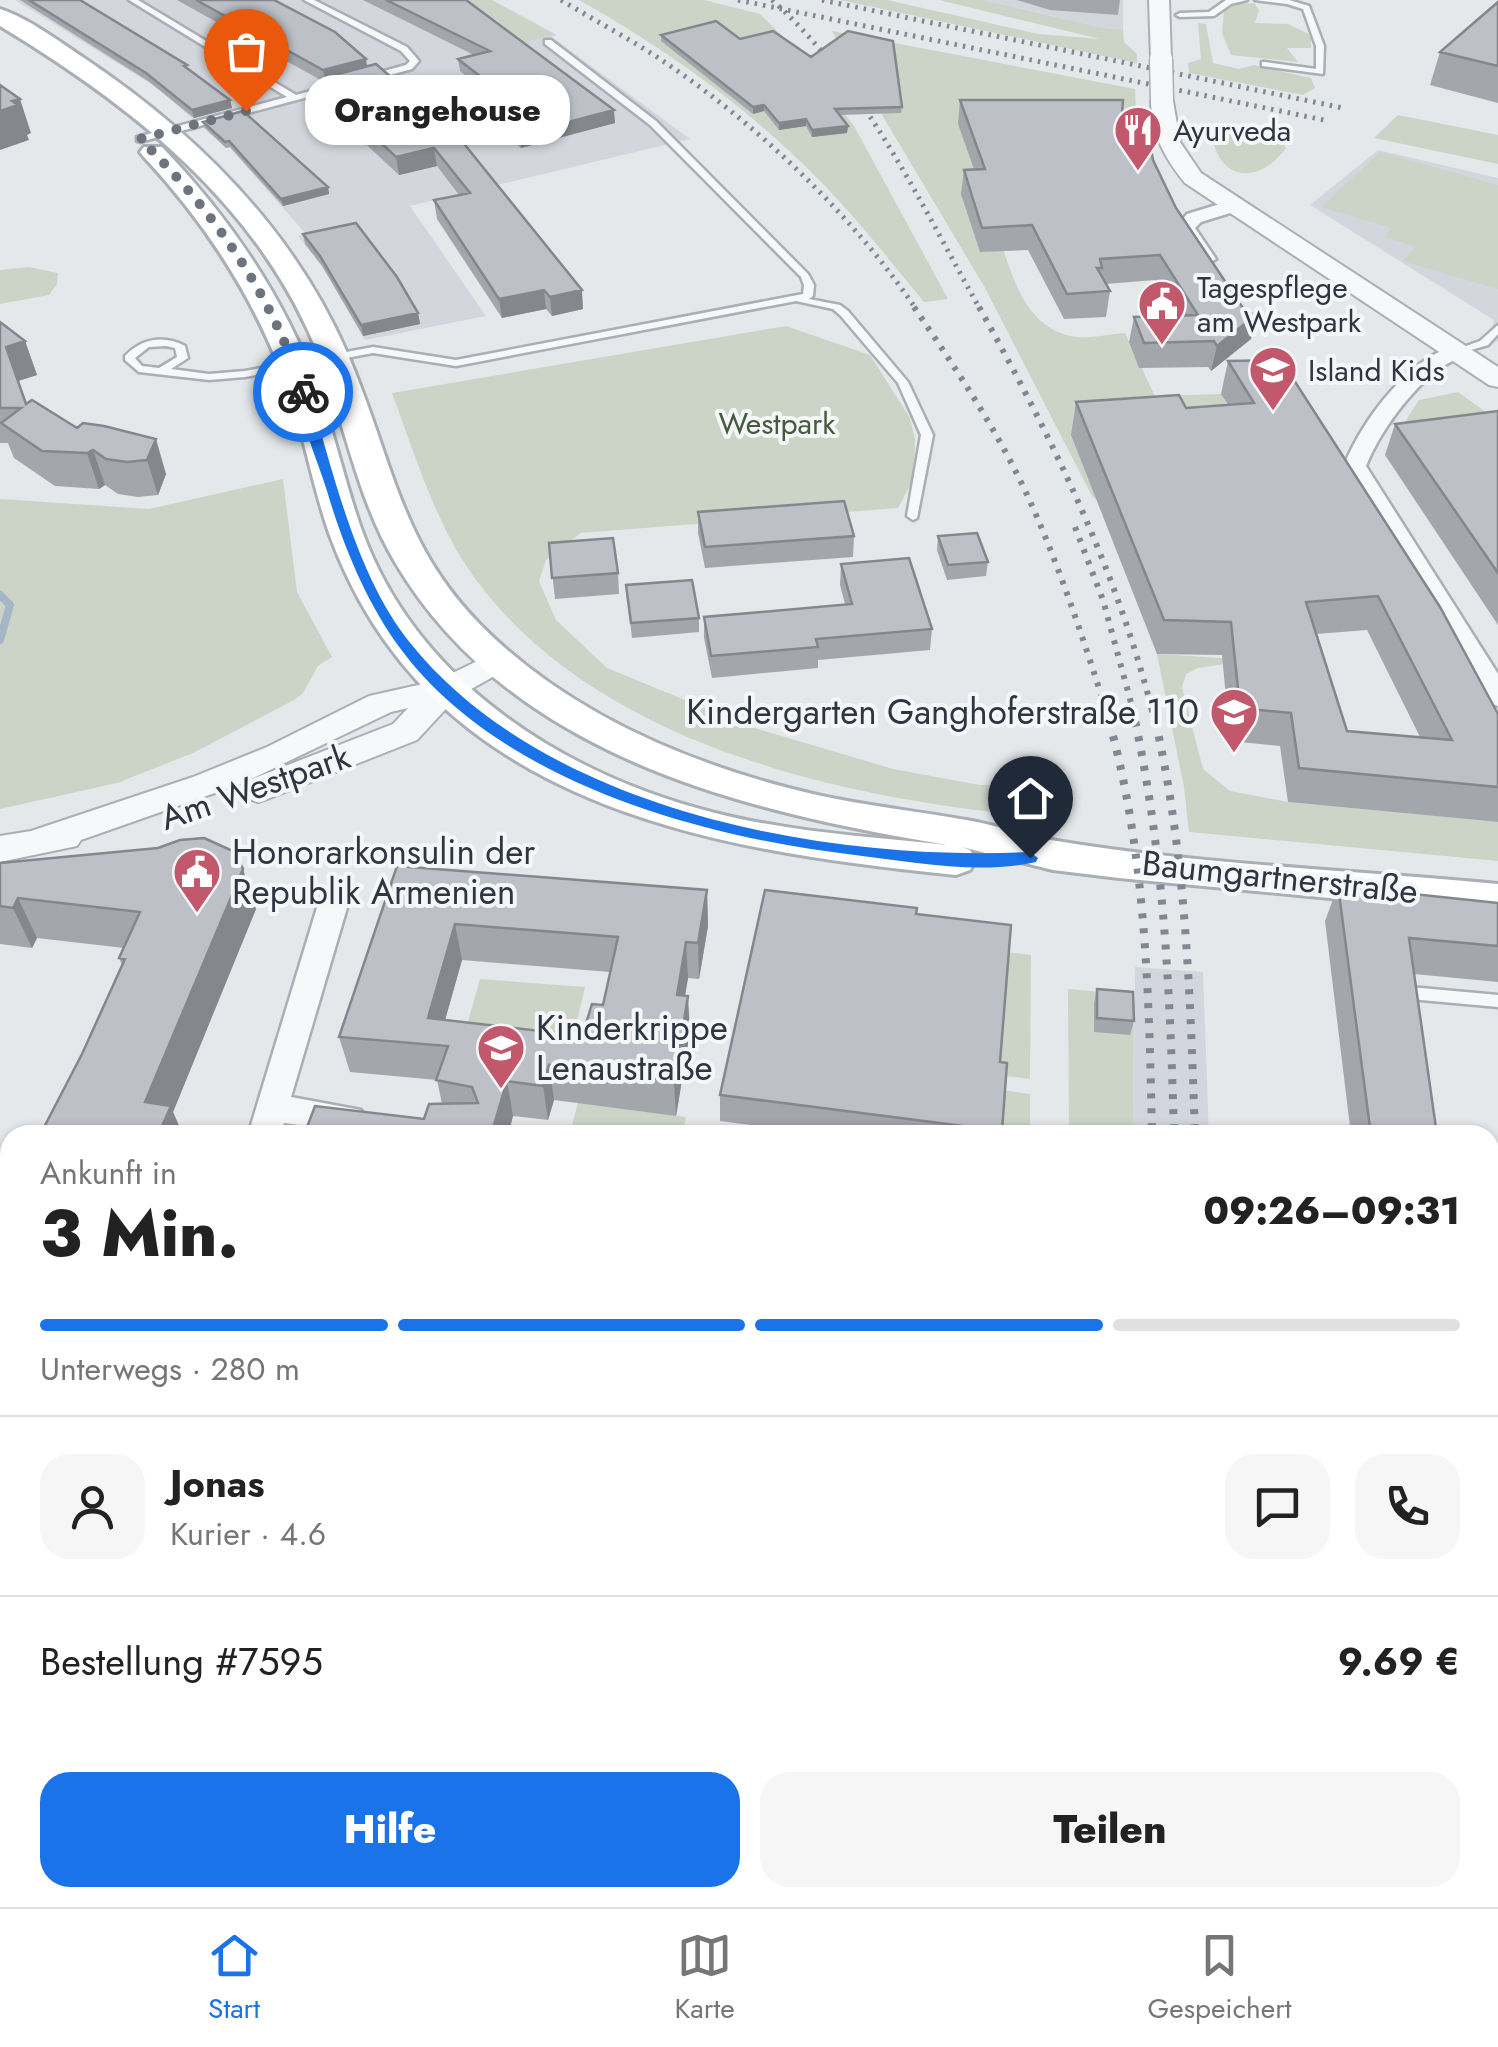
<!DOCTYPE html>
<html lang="de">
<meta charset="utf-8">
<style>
body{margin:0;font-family:Jost,sans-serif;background:#f6f6f6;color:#222;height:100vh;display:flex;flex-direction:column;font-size:38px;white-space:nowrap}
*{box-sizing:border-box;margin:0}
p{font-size:32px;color:#767676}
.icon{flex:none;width:55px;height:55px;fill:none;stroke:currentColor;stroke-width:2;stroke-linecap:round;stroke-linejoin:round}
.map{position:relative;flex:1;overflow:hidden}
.side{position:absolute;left:0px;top:1125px;width:1500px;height:782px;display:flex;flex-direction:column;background:#fff;border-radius:30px 30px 0 0;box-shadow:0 2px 8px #0004}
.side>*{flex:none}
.pin{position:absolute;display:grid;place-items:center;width:85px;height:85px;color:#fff;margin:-102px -42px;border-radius:50% 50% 50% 0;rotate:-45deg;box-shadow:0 0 10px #0007}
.pin .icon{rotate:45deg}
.courier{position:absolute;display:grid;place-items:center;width:100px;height:100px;margin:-50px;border:8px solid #1a73e8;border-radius:50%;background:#fff;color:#222;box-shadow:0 2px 12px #0007}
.bubble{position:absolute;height:70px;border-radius:30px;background:#fff;box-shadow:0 2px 8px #0004;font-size:32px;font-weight:800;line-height:70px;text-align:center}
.overview em{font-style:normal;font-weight:800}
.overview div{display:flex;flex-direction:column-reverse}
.overview{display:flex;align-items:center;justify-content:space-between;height:170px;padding:0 40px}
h1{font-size:65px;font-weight:800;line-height:75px}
.bar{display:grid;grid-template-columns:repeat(4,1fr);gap:15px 10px;align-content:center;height:120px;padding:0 40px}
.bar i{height:12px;border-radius:8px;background:#e0e0e0}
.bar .selected{background:#1a73e8}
.bar p{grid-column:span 4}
.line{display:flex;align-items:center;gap:25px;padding:0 40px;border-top:2px solid #e0e0e0}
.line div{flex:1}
.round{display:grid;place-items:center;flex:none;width:105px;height:105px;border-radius:30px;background:#f6f6f6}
.primary-button{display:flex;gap:20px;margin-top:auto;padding:20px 40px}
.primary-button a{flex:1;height:115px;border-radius:30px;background:#1a73e8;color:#fff;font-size:40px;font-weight:800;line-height:115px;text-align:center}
.primary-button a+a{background:#f6f6f6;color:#222}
.tabs{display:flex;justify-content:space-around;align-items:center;height:140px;border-top:2px solid #e0e0e0;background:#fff;font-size:28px;color:#767676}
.tabs a{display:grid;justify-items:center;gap:5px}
.tabs .selected{color:#1a73e8}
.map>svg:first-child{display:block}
.built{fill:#d3d7dd}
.green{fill:#cbd4c7}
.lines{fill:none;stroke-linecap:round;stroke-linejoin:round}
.stream{stroke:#a4b6c7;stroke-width:8}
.service-casing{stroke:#aaafb5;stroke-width:5}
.minor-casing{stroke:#aaafb5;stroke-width:5}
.tertiary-casing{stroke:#aaafb5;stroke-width:4}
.secondary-casing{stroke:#aaafb5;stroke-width:6}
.service{fill:#f7f8fa;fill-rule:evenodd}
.minor{fill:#f7f8fa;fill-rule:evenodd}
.tertiary{fill:#f7f8fa;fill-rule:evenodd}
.secondary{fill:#fff;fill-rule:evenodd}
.rail-far3{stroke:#808893;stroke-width:5;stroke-dasharray:2.5 6;stroke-linecap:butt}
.rail-far2{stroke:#808893;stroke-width:6;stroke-dasharray:4 8;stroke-linecap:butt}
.rail-far1{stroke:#808893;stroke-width:8;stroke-dasharray:5 10;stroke-linecap:butt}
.rail{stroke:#808893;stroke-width:10;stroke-dasharray:6 12;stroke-linecap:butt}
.tertiary-bridge-casing{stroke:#aaafb5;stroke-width:25;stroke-linecap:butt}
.tertiary-bridge{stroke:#f7f8fa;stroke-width:22}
.wall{fill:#a3a6ab;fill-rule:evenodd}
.shaded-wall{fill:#84878b}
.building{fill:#bdc1c7;stroke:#84878b;stroke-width:2.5;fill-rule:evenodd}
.route{fill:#1a73e8}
.done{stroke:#6e747d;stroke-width:10;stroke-dasharray:0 18}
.labels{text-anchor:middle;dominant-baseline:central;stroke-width:8;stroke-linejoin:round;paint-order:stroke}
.far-poi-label{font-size:30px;fill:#2e3642;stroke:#f5f6f8;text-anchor:start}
.far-park-label{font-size:30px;fill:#445c3d;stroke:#f5f6f8}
.poi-label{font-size:35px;fill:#2e3642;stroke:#f5f6f8;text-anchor:start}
.street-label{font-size:35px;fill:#2e3642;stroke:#f5f6f8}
</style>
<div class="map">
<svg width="1498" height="1907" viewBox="0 0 1498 1907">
<rect width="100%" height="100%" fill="#e5e8eb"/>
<path class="built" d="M15 0H460L497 19 499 24 496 27 552 33 494 0 557 35 552 37 690 139 410 206 486 316 365 340 324 268 298 236 305 233 230 148H226L171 100 174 98Z
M983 0H1123V29L1104 28Z
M1378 150 1498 178V342L1489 336 1494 320 1310 205Z
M1135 967 1203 972 1209 1135H1133Z
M1137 1898H1238V1907H1137Z"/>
<path class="green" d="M460 0H492L554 34 475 56 450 43 495 27 499 21Z
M579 0H704L760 14 797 51 854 126 948 299 924 302C890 261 856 217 818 179 749 108 665 48 579 0Z
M840 0H887L1038 34 1100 39 939 0H983L1104 28 1123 29 1124 42 1137 54V63Z
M1254 3 1259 10 1255 23 1288 24 1311 35V48H1287L1298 62 1231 55 1222 33 1224 11 1236 4Z
M1198 23 1206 24 1213 63 1239 69 1254 65 1311 78 1315 88 1303 95 1189 73 1188 63 1201 59Z
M832 31 1135 89 1137 131 1000 240C1013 278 1025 325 1070 336 1086 340 1108 334 1125 333L1155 396 1221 394 1235 418 1099 502 1092 496 984 286Z
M1398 115 1498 135V164L1374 138Z
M1208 127C1230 128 1274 127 1286 148 1265 178 1227 186 1214 145L1193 133Z
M1380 152 1498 185V289L1402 261 1416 247 1384 237 1392 228 1321 207Z
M29 267 58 273 57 284 49 295 0 304V270Z
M786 326 870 355 910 418 915 440 914 478 898 508 581 533 546 560 539 581 556 620 607 668 748 726 893 769 980 785 1050 786 1053 818C858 802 606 750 480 585 437 530 416 457 392 393Z
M1458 392 1498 421 1388 448 1419 400Z
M283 479 297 592 332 657 318 666 303 693 294 700 193 753 117 783 0 809V499L149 509Z
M1157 654 1253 660 1198 668 1186 674 1182 687 1203 769 1230 791 1288 802 1498 822V861L1189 832 1184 787Z
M1006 952 1031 955 1030 1079 996 1075Z
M480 979 585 987 571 1047 464 1036Z
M1068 989 1134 995 1133 1135H1069Z
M1002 1090 1030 1094V1135H999Z
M578 1103 686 1117 682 1135 570 1132Z
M1269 1898H1449L1450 1907H1270Z"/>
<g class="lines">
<path class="stream" d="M0 595 10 605 0 640"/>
<g class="service-casing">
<path id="service" d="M129 0H138L296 95 406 65 410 61 401 51 304 0H314L407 47 419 61 412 69 140 142 137 141V137L287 97Z
M1226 0H1247L1231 4 1214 16 1180 17 1176 15 1180 13 1209 12Z
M1255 0H1289L1309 6 1324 46 1323 74 1262 66V62H1265L1316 69V46L1303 9 1287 4Z
M545 40H551L656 121 808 274 814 285 813 296 809 299 840 305 848 311 908 382 933 435 917 518 913 520 907 516 921 435 898 383 840 315 833 309 796 301 456 366 373 353 245 377 209 380 139 372 125 360V356C142 338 164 335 185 346L188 358 171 369 209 374 245 371 373 347 456 360 803 294 804 285 801 277 650 125 545 44ZM166 346 175 348 177 357 159 368 142 366 135 358 149 347Z
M1498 325V334L1488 345 1457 354 1452 351 1480 341Z
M1410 987 1498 995V1007L1410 999 1405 997 1402 993 1405 989Z"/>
</g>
<g class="minor-casing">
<path id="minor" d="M1233 200 1240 202V210L1201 222 1195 228 1216 259 1206 265 1199 263 1176 227 1187 214Z
M1457 345 1464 347 1467 351C1460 359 1449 362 1440 368 1410 391 1380 431 1366 466L1498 674V706L1489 703 1449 632 1344 466C1362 421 1408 358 1457 345Z
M334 890 344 893 349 901 291 1097 361 1110 366 1119 361 1128 350 1132 284 1123 280 1135H248L319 901 324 893Z
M1490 1339 1498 1340V1372L1490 1371Z
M10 1720V1824L0 1828V1724Z
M1003 1898H1047V1907H1003Z"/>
</g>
<g class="tertiary-casing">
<path id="tertiary" d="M1149 0H1169L1171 59 1161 65 1151 59Z
M1162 95 1173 101 1180 142 1201 173 1498 367V387L1489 385 1185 183C1164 157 1152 135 1151 101Z
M496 652 507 655 512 662 507 669 457 697 417 740 270 798 258 802 246 798 241 790 246 782 81 840 77 846 0 862V836L31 831 193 777 267 747 369 696 436 681ZM408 708 393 724 247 781 391 712Z"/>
</g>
<g class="secondary-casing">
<path id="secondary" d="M0 9C28 18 57 40 81 56 195 132 292 227 347 353 398 471 399 556 505 648 592 724 705 769 817 795 866 806 916 811 966 820 997 825 1026 836 1057 841 1202 865 1352 870 1498 884V914L1119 878 1053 870 962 847 970 850 976 860 970 870 956 875C705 850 427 804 329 533 314 490 306 445 292 402 261 308 211 229 144 157L140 152 144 147H162C229 217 283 295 317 387 335 434 345 484 362 531 417 682 564 775 715 813 790 832 870 837 947 845 741 811 509 755 395 562 357 498 345 424 319 356 260 206 134 107 0 26Z"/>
</g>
<use href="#service" class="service"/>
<use href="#minor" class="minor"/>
<use href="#tertiary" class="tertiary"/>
<use href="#secondary" class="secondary"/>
<path class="rail-far3" d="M561 0C594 20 628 38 660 59 756 123 851 213 916 309
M738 0 1329 121
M772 0C866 84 919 201 980 309
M822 0 1343 108"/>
<path class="rail-far2" d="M914 307C956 369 998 431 1029 499 1060 568 1083 638 1106 710
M979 307C1051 436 1115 566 1152 710
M1075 527 1103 600 1133 710"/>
<path class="rail-far1" d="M1105 707C1146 844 1149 993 1152 1135
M1132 707C1164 848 1170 991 1174 1135
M1152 707C1186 846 1190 992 1195 1135"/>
<path class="rail" d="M1160 1898V1907
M1191 1898V1907
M1218 1898V1907"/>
<g class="tertiary-bridge-casing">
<path id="tertiary-bridge" d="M1161 59 1162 101"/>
</g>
<use href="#tertiary-bridge" class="tertiary-bridge"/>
</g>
<path class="wall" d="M20 0H80L187 65 188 69 230 100 232 108 194 118 148 81Z
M177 0H274L367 67 583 309 552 316 546 309 502 318 437 219 434 200 459 195 437 166 399 175 327 108 324 90 340 86 339 79 326 83Z
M363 0H466L615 123 521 148 492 125 491 112 506 108 460 71 458 59 474 55Z
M1017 0H1120L1118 15 1050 10Z
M1498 2V103L1430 85 1440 52Z
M661 35 740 39 811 57 902 107 901 113 840 115 848 126 847 133 812 137 806 126 779 130 764 111 753 114 661 41Z
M960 100 1122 114 1153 160 1176 208 1251 339 1211 371 1208 367 1139 368 1129 342 1134 317 1177 316 1155 280 1106 284 1110 291 1106 317 1064 319 1028 250 980 252 961 194 964 170 974 169 958 124Z
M203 122 328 187 329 194 283 206 230 147 226 148 205 128Z
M303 234 418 313 420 324 363 336 322 266 305 244Z
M0 322 25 341 37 375 18 381 26 404 77 428 104 426 166 474 158 495 138 497 118 494 105 485 99 489 55 486 14 458 8 443H0Z
M1228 361 1498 714V822L1288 802 1280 746 1230 741 1222 655 1157 654 1071 435 1076 402 1186 408 1228 405 1221 394ZM1367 630 1420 737 1347 731 1316 634Z
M1498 411V625L1385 455 1395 424Z
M698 512 854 536 853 557 705 568 698 533Z
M938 536 988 562 986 576 947 580 937 550Z
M549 543 618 573 619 594 555 599Z
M841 564 932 629 930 650 818 660V668L712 678 704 638V617L845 604 840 585Z
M626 585 699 618V632L632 638Z
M0 863 256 909 173 1112 183 1135H40L82 1054 122 965 119 958 124 948 37 938 32 948 0 944Z
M397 866 707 890 708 926 699 979 688 978 685 996 690 1032 676 1116 554 1100 548 1120 513 1116 508 1135H304L424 1119 442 1104 437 1080 350 1072 339 1037ZM462 960 610 972 603 1005 582 1036 445 1020Z
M1338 886 1498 903V982L1414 974 1437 1135H1351L1325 921Z
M916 914 1000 1062 1007 1063 1001 1135H826L720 1121V1095Z
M1097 989 1134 1021 1130 1035 1094 1032V1003Z
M1490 1144 1498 1145V1291L1490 1290Z
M1449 1898H1490L1498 1907H1450Z"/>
<path class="shaded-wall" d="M366 59 368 72 338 74 339 79 326 83 323 70Z
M20 99 31 133 27 135 29 140 0 150V111L12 101Z
M230 100 232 108 194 118 192 110Z
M764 105V111L753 114V107Z
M614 110 615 123 521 148 519 135Z
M806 119V126L779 130V123Z
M848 126 847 133 812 137V130Z
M434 148 437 166 399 175 396 157Z
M328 187 329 194 283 206 281 199Z
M544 290 546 309 502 318 499 299Z
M582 290 583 309 552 316 550 297Z
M418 313 420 324 363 336 361 325Z
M1257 314 1251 339 1211 371 1217 346Z
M25 341 37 375 18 381 6 347Z
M156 439 166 474 158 495 147 460Z
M93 450 105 485 99 489 87 453Z
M243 869 256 909 173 1112 183 1135H158L145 1102Z
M707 890 708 926 699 979 698 943Z
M18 898 37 938 32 948 13 908Z
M455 924 462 960 438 1045 428 1018Z
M686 942 688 978 679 1030 677 995Z
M688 996 690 1032 676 1116 674 1081Z
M549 1065 554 1100 548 1120 543 1086Z
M507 1081 513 1116 508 1135H491Z
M10 1437V1525L0 1548V1459Z"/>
<path class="building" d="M29 0H80L187 65 184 66 230 100 192 110 146 73Z
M196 0H274L335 32 366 59 323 70Z
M386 0H466L614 110 519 135 491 112 517 105 458 59 490 51Z
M1498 2V66L1440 52Z
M716 21 740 39 773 31 811 57 848 31 893 41 902 107 835 109 848 126 812 130 806 119 779 123 764 105 753 107 661 35Z
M376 64 440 120 444 119 582 290 550 297 544 290 499 299 434 200 470 193 434 148 396 157 324 90 354 83 338 74Z
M0 85 20 99 12 101 18 105 0 111Z
M960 100H1123L1122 114 1145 115 1153 160 1176 208 1247 314H1257L1217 346 1214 341 1144 343 1134 317 1198 315 1160 255 1100 259 1102 268H1097L1110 291 1067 294 1032 225 982 228 964 170 985 169Z
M243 111 328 187 281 199 229 141 225 142 203 122Z
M356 223 397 277 418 313 361 325 320 256 303 234Z
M0 322 25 341 6 347 26 404 32 400 77 428 83 423 104 426 156 439 147 460 127 462 106 459 93 450 87 453 42 451 1 423 21 408H0Z
M1281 360 1440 607 1498 714V787L1299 768 1291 713 1240 708 1231 622 1164 620 1076 402 1179 395 1186 408 1254 403 1228 361ZM1378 596 1452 740 1347 731 1306 602Z
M1498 411V573L1395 424Z
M844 501 854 536 705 547 698 512Z
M977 533 988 562 948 565 938 536Z
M613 538 618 573 552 578 549 543Z
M909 558 932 629 816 639 818 647 711 656 704 617 852 604 841 564Z
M692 580 699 618 631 623 626 585Z
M204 838 235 852 243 869 145 1102 171 1106 158 1135H40L82 1054 125 959 119 958 140 912 18 898 13 908 0 906V863L158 848 180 840Z
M397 866 707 890 698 943 686 942 677 995 688 996 674 1081 549 1065 543 1086 507 1081 491 1135H304L315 1106 424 1119 429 1104 478 1103 472 1087 436 1080 448 1046 339 1037ZM455 924 618 937 603 1005 592 1004 582 1036 428 1018Z
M1338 886 1498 903V946L1409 938 1437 1135H1371Z
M765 890 917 908 916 914 1011 925 1000 1062 1007 1063 1002 1131 720 1095Z
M1097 989 1133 992 1134 1021 1097 1018Z
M1490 1144 1498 1145V1257L1490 1256Z
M10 1194V1437L0 1459V1213Z
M1490 1390 1498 1391V1907H1480L1479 1898H1490Z
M17 1898H253L303 1907H13Z
M867 1898H973L972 1907H866Z"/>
<path class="route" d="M299 390 309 392C334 474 356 576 411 644 546 811 826 862 1030 852L1038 858 1036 862C979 875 912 862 855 855 699 837 498 781 400 648 366 602 343 545 327 491 319 464 297 415 299 390Z"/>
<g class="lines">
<path class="done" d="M246 111 140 139C213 210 272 294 303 392"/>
</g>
<defs>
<g id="restaurant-pin" transform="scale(2.5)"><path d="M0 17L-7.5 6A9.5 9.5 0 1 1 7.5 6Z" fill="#c2586c" stroke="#f5f6f8"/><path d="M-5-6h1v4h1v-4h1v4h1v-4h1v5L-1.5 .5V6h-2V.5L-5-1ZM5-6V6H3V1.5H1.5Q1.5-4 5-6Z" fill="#fff"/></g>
<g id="civic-pin" transform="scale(2.5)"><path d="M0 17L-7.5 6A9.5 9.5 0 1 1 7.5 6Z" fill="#c2586c" stroke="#f5f6f8"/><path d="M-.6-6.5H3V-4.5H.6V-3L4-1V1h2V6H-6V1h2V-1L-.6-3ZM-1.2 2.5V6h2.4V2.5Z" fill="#fff"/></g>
<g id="school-pin" transform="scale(2.5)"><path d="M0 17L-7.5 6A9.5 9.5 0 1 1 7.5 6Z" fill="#c2586c" stroke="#f5f6f8"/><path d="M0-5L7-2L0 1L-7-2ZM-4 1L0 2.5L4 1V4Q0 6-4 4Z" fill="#fff"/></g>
</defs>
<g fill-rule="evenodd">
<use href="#restaurant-pin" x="1138" y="130"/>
<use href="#civic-pin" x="1162" y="304"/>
<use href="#school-pin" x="1273" y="370"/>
<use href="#school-pin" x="1234" y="712"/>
<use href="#civic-pin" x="197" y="872"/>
<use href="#school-pin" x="501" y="1048"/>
</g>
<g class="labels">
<g class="far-poi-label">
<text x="1173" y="130">Ayurveda</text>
<text x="1197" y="287">Tagespflege<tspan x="1197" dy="34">am Westpark</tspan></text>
<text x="1308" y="370">Island Kids</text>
</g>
<g class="far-park-label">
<text x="777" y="423">Westpark</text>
</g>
<g class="poi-label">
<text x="1199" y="712" text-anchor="end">Kindergarten Ganghoferstraße 110</text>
<text x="232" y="852">Honorarkonsulin der<tspan x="232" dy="40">Republik Armenien</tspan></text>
<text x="536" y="1028">Kinderkrippe<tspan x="536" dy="40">Lenaustraße</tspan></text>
</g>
<g class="street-label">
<text transform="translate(255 787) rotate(-19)">Am Westpark</text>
<text transform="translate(1280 877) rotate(6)">Baumgartnerstraße</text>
</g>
</g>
</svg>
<div class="pin" style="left:246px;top:111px;background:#ea580c"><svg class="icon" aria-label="bag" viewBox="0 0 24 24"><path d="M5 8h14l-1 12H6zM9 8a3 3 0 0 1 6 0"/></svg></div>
<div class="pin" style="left:1030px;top:858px;background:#1f2937"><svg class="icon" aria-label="home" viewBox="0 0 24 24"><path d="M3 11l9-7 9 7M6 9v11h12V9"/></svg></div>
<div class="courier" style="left:303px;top:392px"><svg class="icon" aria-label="bike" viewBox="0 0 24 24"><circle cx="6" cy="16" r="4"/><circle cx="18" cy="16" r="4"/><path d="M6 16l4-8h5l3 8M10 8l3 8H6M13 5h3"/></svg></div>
<div class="bubble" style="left:305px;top:75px;width:265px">Orangehouse</div>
<section class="side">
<div class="overview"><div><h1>3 Min.</h1><p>Ankunft in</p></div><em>09:26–09:31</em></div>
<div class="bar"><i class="selected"></i><i class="selected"></i><i class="selected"></i><i></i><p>Unterwegs · 280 m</p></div>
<div class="line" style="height:180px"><a class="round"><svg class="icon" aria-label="person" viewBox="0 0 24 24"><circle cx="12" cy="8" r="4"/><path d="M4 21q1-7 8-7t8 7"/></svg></a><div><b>Jonas</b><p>Kurier · 4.6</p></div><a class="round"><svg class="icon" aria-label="chat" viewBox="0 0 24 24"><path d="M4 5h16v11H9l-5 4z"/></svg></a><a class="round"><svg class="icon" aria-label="phone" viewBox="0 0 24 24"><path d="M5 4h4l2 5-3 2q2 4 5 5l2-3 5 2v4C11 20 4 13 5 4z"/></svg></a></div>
<div class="line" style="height:130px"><div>Bestellung #7595</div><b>9.69 €</b></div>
<div class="primary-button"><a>Hilfe</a><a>Teilen</a></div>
</section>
</div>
<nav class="tabs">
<a class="selected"><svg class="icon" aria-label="home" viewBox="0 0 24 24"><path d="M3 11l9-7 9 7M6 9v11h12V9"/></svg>Start</a>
<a><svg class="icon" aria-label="map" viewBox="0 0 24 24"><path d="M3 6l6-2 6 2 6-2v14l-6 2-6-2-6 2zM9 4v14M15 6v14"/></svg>Karte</a>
<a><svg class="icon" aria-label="saved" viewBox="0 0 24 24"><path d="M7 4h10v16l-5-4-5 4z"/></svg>Gespeichert</a>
</nav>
